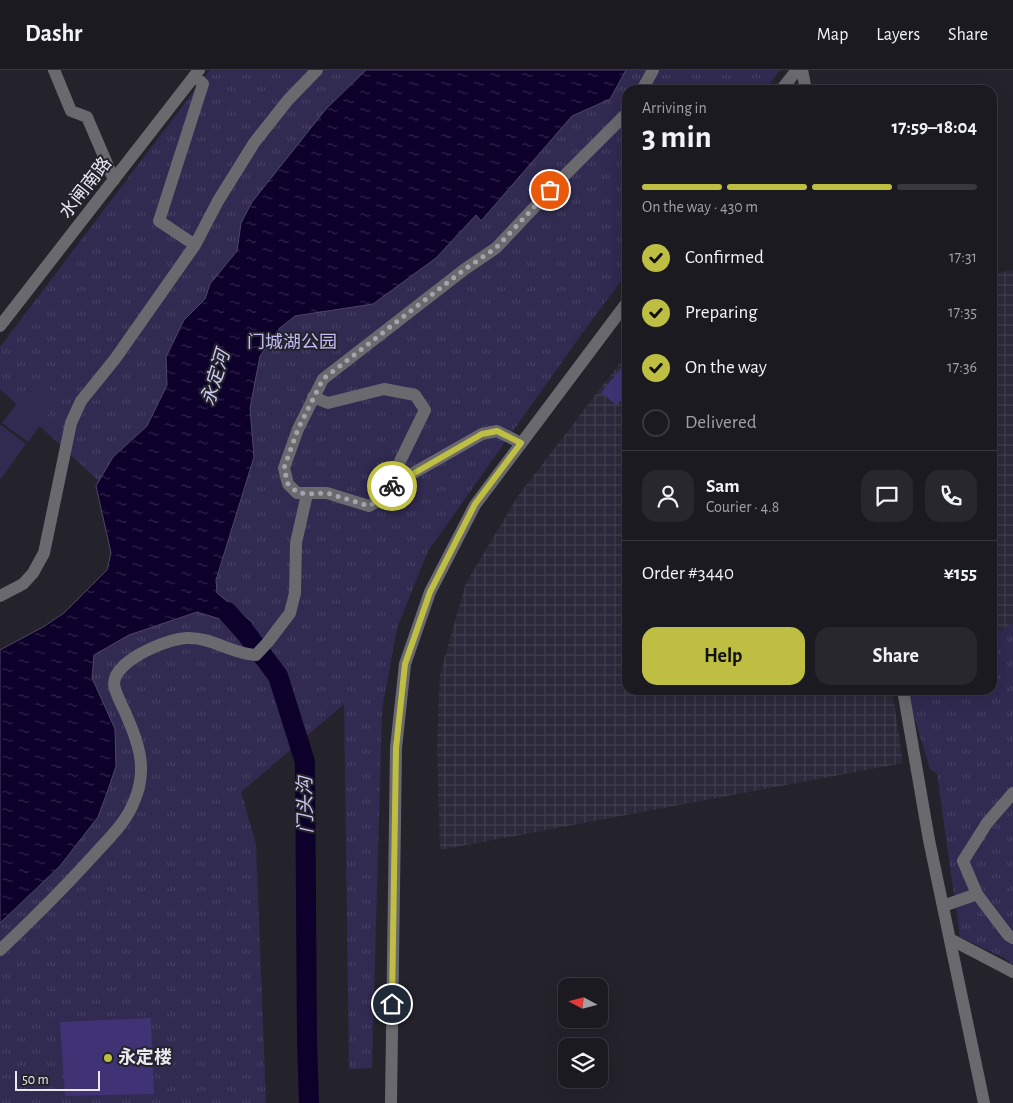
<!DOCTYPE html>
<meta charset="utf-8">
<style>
body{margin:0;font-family:"Alegreya Sans","Noto Sans SC",sans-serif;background:#28272e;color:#f1f3f6;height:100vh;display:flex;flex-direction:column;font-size:19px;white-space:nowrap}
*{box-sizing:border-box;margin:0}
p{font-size:16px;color:#a0a1a5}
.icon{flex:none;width:28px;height:28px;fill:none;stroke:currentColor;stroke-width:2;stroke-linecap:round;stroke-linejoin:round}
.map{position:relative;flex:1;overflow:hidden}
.side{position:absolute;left:622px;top:15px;width:375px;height:610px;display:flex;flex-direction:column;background:#1b1a21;border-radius:15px;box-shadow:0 5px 20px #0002,0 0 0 1px #39383f}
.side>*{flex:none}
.needle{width:32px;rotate:277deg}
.fabs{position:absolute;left:558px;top:908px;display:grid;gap:10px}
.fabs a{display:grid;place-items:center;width:50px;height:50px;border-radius:10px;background:#1b1a21;box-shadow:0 5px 20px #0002,0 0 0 1px #39383f;font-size:25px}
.scale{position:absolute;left:15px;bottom:12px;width:85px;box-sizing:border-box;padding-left:5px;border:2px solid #e9e8ef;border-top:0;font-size:14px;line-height:18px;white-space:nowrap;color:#e9e8ef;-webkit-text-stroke:4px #24232c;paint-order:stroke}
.pin{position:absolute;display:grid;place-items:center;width:42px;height:42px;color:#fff;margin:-21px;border:2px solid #fff;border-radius:50%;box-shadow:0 1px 5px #0007}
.courier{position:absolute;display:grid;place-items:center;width:50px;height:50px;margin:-25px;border:4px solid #bebf42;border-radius:50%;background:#fff;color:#222;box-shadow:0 1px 6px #0007}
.summary em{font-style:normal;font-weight:700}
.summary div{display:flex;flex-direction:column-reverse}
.summary{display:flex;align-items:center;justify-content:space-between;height:85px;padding:0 20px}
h1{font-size:32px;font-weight:700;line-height:38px}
.bar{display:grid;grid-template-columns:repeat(4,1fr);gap:8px 5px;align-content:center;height:60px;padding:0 20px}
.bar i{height:6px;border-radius:4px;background:#39383f}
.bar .current{background:#bebf42}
.bar p{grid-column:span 4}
.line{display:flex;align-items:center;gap:12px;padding:0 20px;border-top:1px solid #39383f}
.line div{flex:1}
.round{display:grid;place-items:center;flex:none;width:52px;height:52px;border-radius:15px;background:#28272e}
ol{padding:0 20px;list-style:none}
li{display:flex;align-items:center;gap:15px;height:55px}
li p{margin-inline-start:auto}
li .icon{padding:5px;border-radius:50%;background:#bebf42;color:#111;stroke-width:4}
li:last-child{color:#a0a1a5}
li i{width:28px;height:28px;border:2px solid #39383f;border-radius:50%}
.cta{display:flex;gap:10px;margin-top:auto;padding:10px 20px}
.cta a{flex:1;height:58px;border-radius:15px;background:#bebf42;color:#111;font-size:20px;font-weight:700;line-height:58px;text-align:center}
.cta a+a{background:#28272e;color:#f1f3f6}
header{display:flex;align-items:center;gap:30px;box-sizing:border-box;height:70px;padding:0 25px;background:#1b1a21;border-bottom:1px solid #39383f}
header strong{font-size:24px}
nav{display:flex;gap:28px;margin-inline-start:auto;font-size:18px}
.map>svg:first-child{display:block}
.industrial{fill:url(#industrial-grid)}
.park{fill:url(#park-tufts)}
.garden{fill:#312a51}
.water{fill:url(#water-ripples);stroke:#4f4666}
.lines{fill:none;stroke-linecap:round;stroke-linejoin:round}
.river{stroke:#0d002b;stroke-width:20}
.building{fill:#403375}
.minor{stroke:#69696e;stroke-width:12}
.done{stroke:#a4a3ab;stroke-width:5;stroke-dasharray:0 9}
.route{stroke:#bebf42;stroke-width:6}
.poi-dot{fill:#bebf42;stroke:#24232c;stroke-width:2}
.labels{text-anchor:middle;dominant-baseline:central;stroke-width:4;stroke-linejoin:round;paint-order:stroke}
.street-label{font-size:18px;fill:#e9e8ef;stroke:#24232c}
.park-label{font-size:18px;fill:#c1bbf6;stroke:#24232c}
.poi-label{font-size:18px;font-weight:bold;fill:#e9e8ef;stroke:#24232c;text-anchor:start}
.water-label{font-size:19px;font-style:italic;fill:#cbc8f0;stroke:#24232c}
</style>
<header>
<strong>Dashr</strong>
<nav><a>Map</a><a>Layers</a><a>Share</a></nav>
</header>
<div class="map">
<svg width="1013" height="1033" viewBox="0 0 1013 1033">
<defs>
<pattern id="industrial-grid" width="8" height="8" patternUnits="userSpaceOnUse" patternTransform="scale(1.25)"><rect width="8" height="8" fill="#2c2a3a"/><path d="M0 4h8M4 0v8" fill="none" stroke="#403f4d"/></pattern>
<pattern id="park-tufts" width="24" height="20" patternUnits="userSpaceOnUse" patternTransform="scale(1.25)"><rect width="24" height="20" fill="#312a51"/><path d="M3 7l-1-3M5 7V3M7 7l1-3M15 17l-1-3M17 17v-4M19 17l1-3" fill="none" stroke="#453f62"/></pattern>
<pattern id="water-ripples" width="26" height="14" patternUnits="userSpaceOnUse" patternTransform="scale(1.25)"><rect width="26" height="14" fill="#0d002b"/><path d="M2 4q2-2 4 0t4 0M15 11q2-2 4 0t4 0" fill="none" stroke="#30254a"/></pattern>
</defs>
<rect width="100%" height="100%" fill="#24232c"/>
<path class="industrial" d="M1013 200V553L993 566 992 204Z
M627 284 628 620H892L903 693 440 780 437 673 440 604 466 513 518 426Z"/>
<path class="park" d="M210 0H780L765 20H628L627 203 588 255 428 481 397 558 382 640 372 998 349 999 344 634 241 722 256 774 266 1033H0V853L60 796 98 747 108 720 115 659 92 608 94 585 129 565 197 542 220 549 236 566 202 507 0 319V277Z
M1013 553V895L1004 888 960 867 937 704 930 699 906 620H992L993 566Z"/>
<path class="garden" d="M36 308 61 327 28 372 2 353Z
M1 355 26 374 0 410V356Z"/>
<path class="water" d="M366 0H626L610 29 572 46 481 151 476 145 436 188 373 234 295 246 280 258 260 286 250 338 254 387 216 510 217 523 253 553 245 563 238 568 220 549 197 542 129 565 94 585 92 608 115 659 116 696 108 720 98 747 60 796 0 853V580L43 557 64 543 107 500 111 483 96 416 113 387 147 356 167 315 166 287 184 250 205 229 210 214 237 181 241 153 252 132 326 39Z"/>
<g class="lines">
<path class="river" d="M227 542 246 563 278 606 305 692 307 970 309 1033"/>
</g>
<path class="building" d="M628 289V321L617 335 601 323Z
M151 948 154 1024 65 1026 60 952Z"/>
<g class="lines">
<path class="minor" d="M54 0 71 41 87 47 114 110
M802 0 806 20
M195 6 203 14 159 151 195 175
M642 20 653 0
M781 20 797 0
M0 256 199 0
M313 327 328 333 384 319 415 325 425 340 387 418
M521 373 497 361 482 364 387 418 378 431 369 436 327 423H297L288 414 284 398 298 359 323 309 465 199 496 178 564 106 628 42
M0 526 23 514 33 503 44 483 71 353 81 331 115 289 195 175 218 131 254 73 288 30 317 0
M903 620 929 770 984 1033
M1013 723 987 753 963 791 977 824 1008 865 1013 868
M943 836 977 824
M950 869 1013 902
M0 880C32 850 63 819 93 786 109 768 127 752 135 729 148 698 138 671 125 642 121 633 115 623 114 614 114 600 130 590 140 584 153 577 172 569 187 568 212 567 232 584 256 585L268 572 290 543 295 523 296 473 307 424
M391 1033 396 678 405 594 430 522 475 435 628 231"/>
</g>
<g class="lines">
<path class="done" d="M392 416C382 421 380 430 369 436L327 423 307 424 297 422 288 414 284 398 298 359 323 309 465 199 496 178 550 120"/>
<path class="route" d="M392 416 482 364 497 361 521 373 475 434 430 522 405 594 396 678 392 934"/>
</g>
<circle class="poi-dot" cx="108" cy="988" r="5"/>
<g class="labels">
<g class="street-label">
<text transform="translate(86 118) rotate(-52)">水闸南路</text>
</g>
<g class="park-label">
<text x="292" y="273">门城湖公园</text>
</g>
<g class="poi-label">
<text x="118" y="988">永定楼</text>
</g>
<g class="water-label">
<text transform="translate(216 308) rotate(-73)">永定河</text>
<text transform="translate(306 735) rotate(-91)">门头沟</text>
</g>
</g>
</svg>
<div class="fabs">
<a><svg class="needle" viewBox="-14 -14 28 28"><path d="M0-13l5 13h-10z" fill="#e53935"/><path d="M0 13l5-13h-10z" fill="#a0a1a5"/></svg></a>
<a><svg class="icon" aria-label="layers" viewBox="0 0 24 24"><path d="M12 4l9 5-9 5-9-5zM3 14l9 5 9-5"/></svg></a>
</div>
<div class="scale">50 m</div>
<div class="pin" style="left:550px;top:120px;background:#ea580c"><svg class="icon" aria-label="bag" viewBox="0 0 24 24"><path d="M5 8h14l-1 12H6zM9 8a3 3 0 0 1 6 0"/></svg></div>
<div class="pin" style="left:392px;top:934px;background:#1f2937"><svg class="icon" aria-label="home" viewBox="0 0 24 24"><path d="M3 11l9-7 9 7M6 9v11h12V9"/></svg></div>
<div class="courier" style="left:392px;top:416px"><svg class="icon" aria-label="bike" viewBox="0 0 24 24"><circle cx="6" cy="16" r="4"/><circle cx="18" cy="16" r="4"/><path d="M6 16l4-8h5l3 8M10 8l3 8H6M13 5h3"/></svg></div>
<section class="side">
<div class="summary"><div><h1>3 min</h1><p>Arriving in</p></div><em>17:59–18:04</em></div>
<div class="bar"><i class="current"></i><i class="current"></i><i class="current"></i><i></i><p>On the way · 430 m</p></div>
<ol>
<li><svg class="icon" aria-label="check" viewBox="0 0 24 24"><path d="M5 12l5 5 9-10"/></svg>Confirmed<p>17:31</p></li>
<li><svg class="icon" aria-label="check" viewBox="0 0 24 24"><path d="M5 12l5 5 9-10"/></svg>Preparing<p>17:35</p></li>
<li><svg class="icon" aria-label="check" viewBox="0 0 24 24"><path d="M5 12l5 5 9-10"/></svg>On the way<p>17:36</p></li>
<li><i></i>Delivered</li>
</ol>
<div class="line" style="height:90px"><a class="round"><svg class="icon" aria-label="person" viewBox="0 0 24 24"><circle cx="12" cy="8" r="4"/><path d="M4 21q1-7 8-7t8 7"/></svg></a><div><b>Sam</b><p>Courier · 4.8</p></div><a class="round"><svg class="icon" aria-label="chat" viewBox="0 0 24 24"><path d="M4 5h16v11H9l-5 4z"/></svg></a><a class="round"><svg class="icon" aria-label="phone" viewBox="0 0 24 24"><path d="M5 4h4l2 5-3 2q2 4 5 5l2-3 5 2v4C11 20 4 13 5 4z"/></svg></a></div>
<div class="line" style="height:65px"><div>Order #3440</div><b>¥155</b></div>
<div class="cta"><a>Help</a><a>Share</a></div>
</section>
</div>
